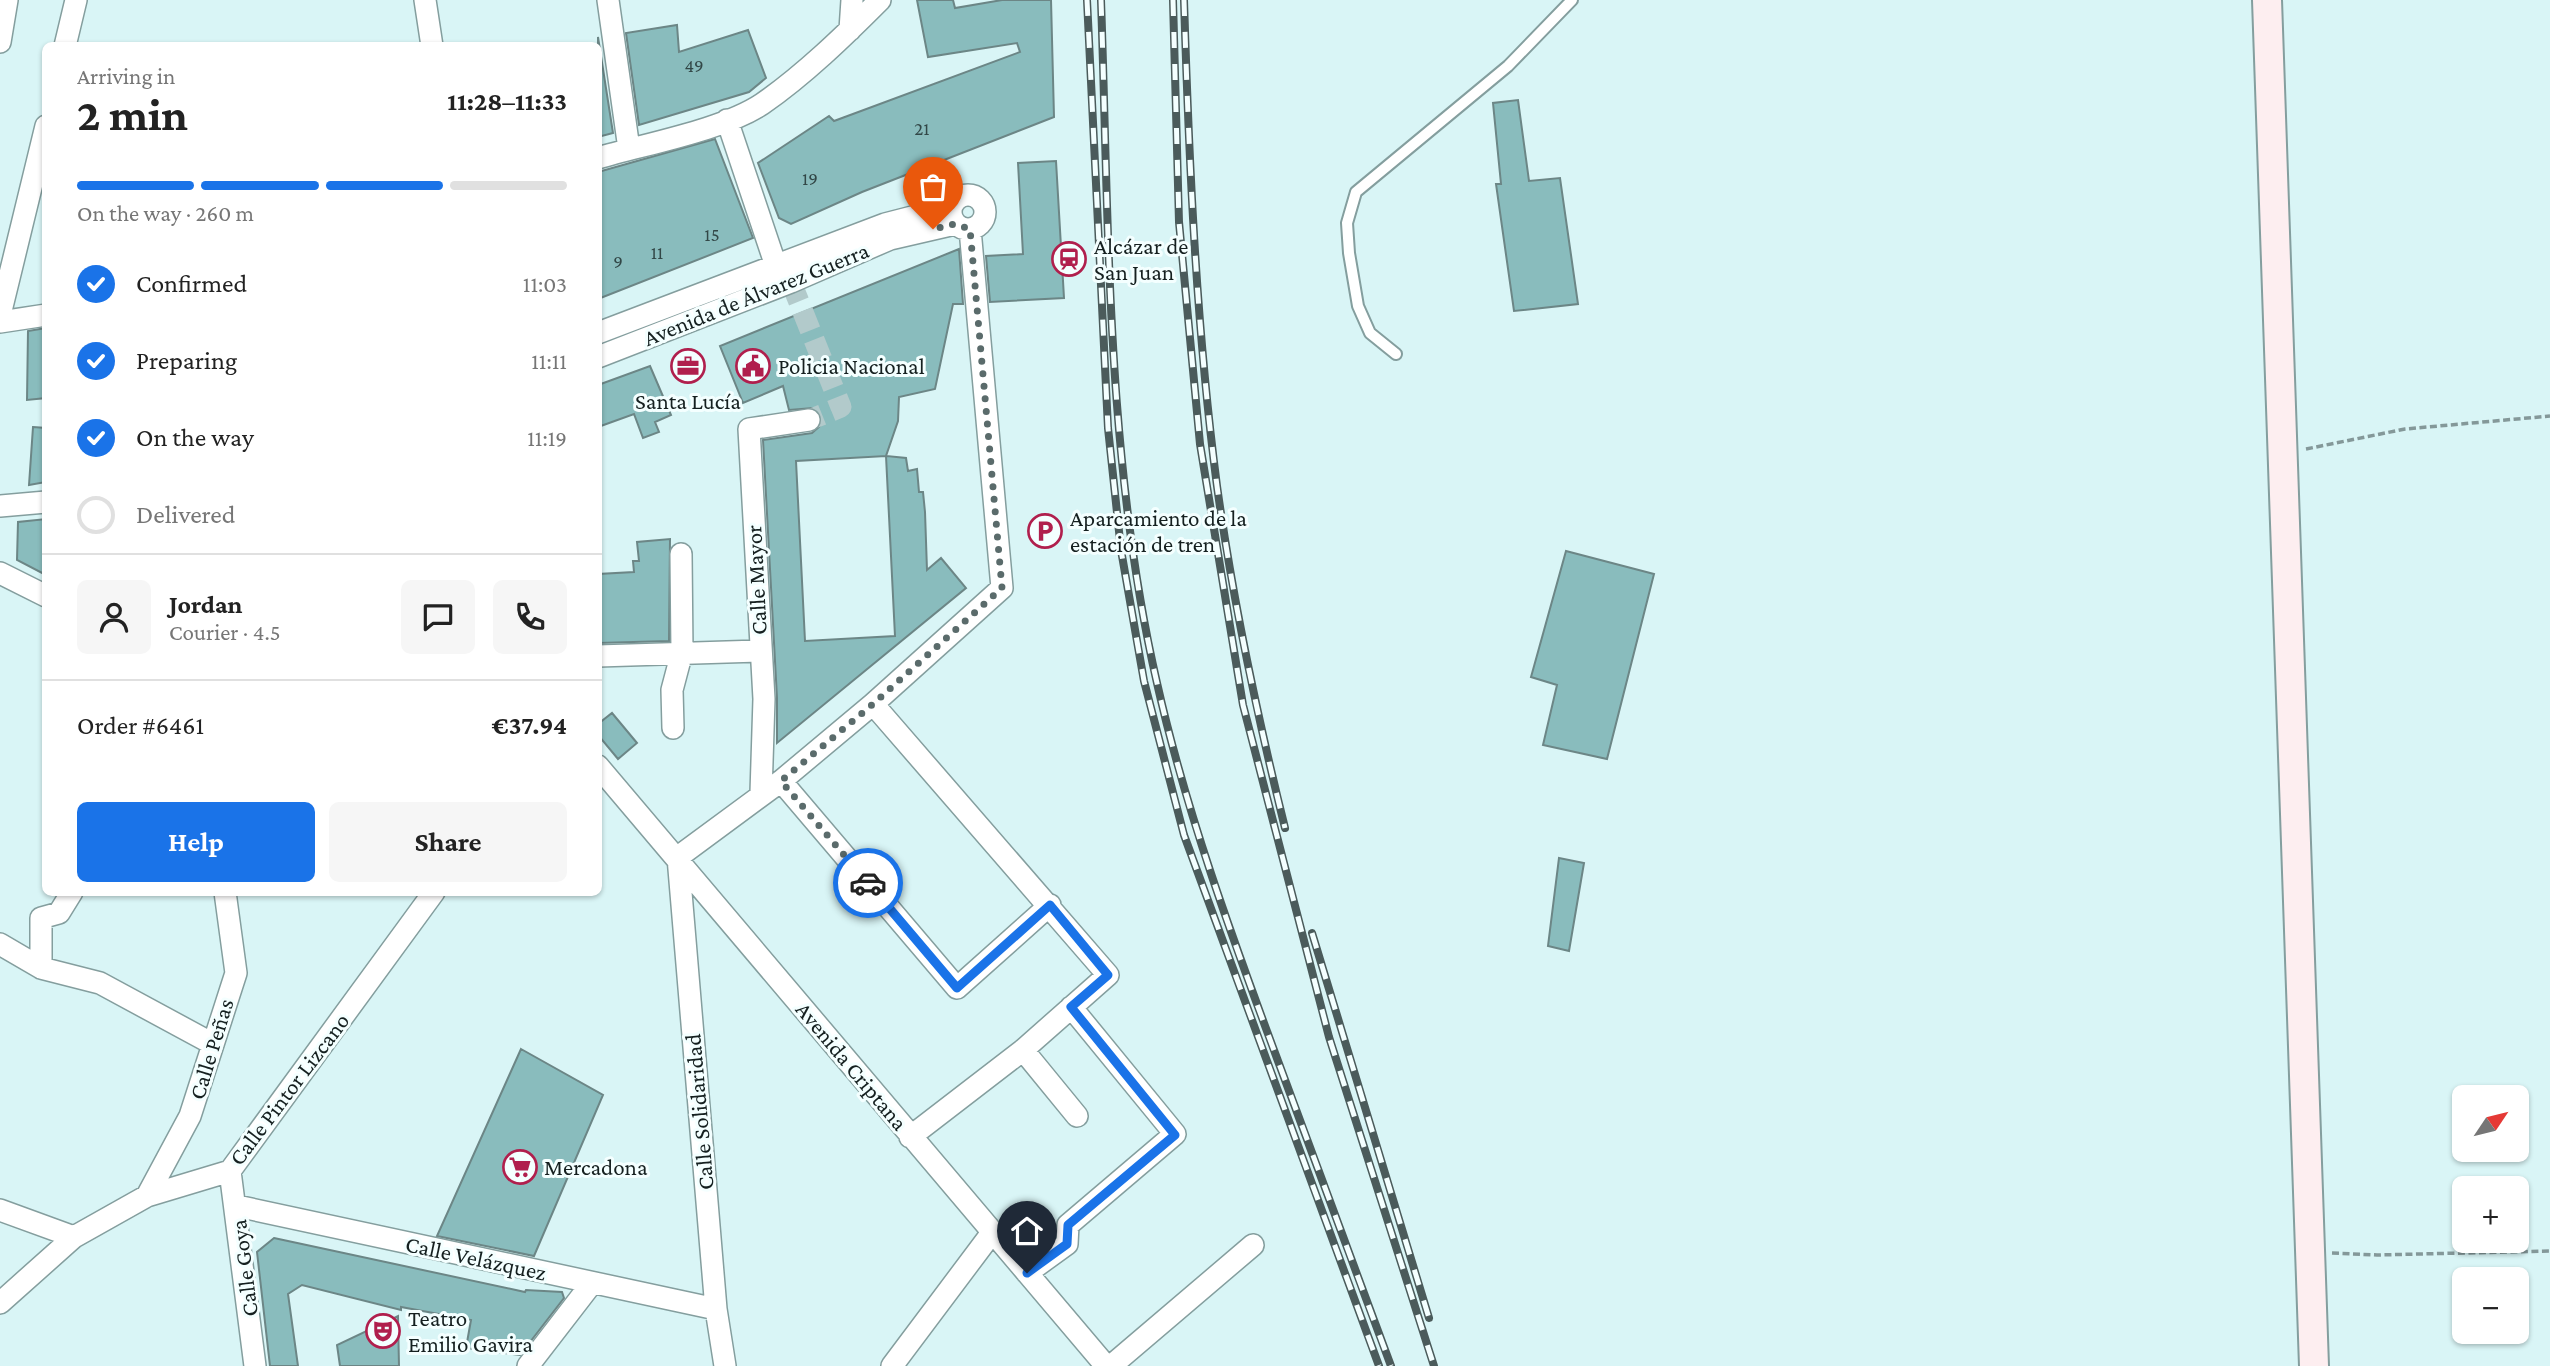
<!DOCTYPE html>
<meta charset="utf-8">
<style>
body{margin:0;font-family:"Crimson Pro",serif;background:#f6f6f6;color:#222;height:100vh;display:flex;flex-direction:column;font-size:26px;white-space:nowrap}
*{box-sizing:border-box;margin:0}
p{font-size:23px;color:#767676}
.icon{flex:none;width:38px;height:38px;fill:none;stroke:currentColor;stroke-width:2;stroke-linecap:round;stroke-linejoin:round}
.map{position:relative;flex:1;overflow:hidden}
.details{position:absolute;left:42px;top:42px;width:560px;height:854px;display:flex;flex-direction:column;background:#fff;border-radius:10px;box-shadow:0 2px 5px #0004}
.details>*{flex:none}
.needle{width:46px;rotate:55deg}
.fabs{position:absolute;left:2452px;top:1085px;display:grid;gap:14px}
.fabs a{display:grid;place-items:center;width:77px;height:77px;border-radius:10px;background:#fff;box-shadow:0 2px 5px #0004;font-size:35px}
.pin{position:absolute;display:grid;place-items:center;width:60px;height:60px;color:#fff;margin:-72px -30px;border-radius:50% 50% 50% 0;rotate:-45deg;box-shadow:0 0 7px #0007}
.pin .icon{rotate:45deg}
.courier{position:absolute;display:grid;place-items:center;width:70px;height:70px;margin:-35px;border:5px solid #1a73e8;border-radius:50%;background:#fff;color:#222;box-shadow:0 2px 9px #0007}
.head em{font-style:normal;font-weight:700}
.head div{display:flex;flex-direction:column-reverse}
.head{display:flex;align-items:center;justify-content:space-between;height:119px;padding:0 35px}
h1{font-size:46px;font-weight:700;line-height:52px}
.bar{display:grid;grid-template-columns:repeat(4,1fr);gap:10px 7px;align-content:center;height:84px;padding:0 35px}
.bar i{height:9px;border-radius:5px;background:#e0e0e0}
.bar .current{background:#1a73e8}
.bar p{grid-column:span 4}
.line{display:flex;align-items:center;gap:18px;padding:0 35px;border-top:2px solid #e0e0e0}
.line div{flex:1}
.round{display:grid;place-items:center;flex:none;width:74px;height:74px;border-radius:10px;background:#f6f6f6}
ol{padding:0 35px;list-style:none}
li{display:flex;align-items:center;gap:21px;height:77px}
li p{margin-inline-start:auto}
li .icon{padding:7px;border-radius:50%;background:#1a73e8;color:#fff;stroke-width:4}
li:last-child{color:#767676}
li i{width:38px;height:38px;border:4px solid #e0e0e0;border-radius:50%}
.action{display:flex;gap:14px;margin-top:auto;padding:14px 35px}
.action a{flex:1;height:80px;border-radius:10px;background:#1a73e8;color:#fff;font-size:28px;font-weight:700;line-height:80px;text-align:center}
.action a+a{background:#f6f6f6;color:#222}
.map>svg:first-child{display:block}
.building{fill:#89bcbd;stroke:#6c8686;stroke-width:2;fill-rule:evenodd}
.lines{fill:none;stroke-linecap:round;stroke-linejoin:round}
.street-tunnel{stroke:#b2cacb;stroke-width:21;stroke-dasharray:21 10;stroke-linecap:butt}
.lane-casing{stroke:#849e9e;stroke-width:14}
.street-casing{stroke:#849e9e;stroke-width:24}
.secondary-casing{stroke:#849e9e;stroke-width:32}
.path{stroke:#849899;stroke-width:3.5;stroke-dasharray:7 3.5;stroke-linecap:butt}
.lane{stroke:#fff;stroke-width:10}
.street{stroke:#fff;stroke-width:21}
.secondary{stroke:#fdeef0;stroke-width:28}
.rail-casing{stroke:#4b5b5b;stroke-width:8}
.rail{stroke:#f4ffff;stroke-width:5;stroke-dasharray:16;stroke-linecap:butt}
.done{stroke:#5a6b6b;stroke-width:7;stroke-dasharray:0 12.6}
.route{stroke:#1a73e8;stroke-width:9}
.labels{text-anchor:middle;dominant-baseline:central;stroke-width:6;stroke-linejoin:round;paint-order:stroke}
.number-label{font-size:19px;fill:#324747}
.poi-label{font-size:23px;fill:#152020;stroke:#f4ffff;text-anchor:start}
.street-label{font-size:23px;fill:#152020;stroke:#f4ffff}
</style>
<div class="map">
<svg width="2550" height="1366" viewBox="0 0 2550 1366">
<rect width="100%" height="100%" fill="#d9f5f6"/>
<path class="building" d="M917 0H953L955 8 1002 0H1051L1054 117 862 192 791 224 779 218 758 163 829 116 834 121 1020 52 1017 43 928 57Z
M677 25 679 52 748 30 766 78 749 92 639 125 626 33Z
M598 37 613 133 598 137Z
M1518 100 1529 181 1560 178 1578 304 1514 311 1496 184H1501L1493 103Z
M715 139 753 238 598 299V172Z
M1056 161 1064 298 990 302 986 256 1023 254 1018 163Z
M959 249 963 304H953L935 389 899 397 898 421 886 456 906 458 908 471 917 469 919 492H923L925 512 927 570 941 558 966 588 777 743V698L763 440 812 433 821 425 822 419 813 408 789 410 783 386 743 403 720 346ZM886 456 895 636 805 641 796 461Z
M46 328V398L27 400 28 331Z
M650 366 671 415 655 422 659 432 643 438 634 414 598 427V385Z
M33 427 46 428V482L29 485Z
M46 519V575L17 560 18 522Z
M670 539 669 641 598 643V574L634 572 633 561H639L637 542Z
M1566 551 1654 574 1607 759 1543 745 1557 685 1531 677Z
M612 713 637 743 618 759 598 735V724Z
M1559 858 1584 863 1569 951 1548 946Z
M521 1049 603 1095 534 1256 437 1236Z
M274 1238 525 1292 526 1290 562 1292 564 1298 520 1355 466 1348 471 1320 401 1307V1310L302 1285 288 1294 298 1366H270L257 1252Z
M398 1316 399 1366H340L337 1345Z"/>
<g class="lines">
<path class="street-tunnel" d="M791 282 841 407 809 420"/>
<g class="lane-casing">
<path id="lane" d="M1396 354 1370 333 1358 306 1349 253 1347 223 1356 192 1508 66 1572 0"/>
</g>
<g class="street-casing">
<path id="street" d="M425 0 432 46
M608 0 629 149
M850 30 852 0
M0 42 7 0
M65 46 76 0
M727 120 775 263 783 273
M598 158C645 144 723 130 762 104 804 75 844 36 880 0
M951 212a17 17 0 1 1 34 0a17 17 0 1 1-34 0Z
M0 315 46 126
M0 322 46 315
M598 333 885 224 951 207
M598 357 791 282 890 239 955 224
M0 506 46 502
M0 573 46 596
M598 656 759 651
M873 704 1108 975 1023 1050 910 1137
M673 728 672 690 682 652 681 554
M598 766 1106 1366
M781 781 957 988 1050 905
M761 793 764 699 749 429 809 420
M0 944 41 968 100 983 211 1043
M41 968V918L59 913 72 892
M1023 1050 1077 1116
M230 1171 255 1366
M147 1196 190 1116 236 973 225 892
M237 1206 716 1309
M0 1210 74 1237
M1027 1273 1067 1244 1068 1225 1175 1134 1071 1007
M0 1303 74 1237 147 1196 230 1171 434 892
M528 1366 592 1283
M725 1366 716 1309 678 857 781 781 873 704 1002 588 970 229
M892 1366 991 1234
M1111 1366 1253 1245"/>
</g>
<g class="secondary-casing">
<path id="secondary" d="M2267 0 2314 1366"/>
</g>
<path class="path" d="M2306 449 2405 429 2550 416
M2332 1253 2377 1255 2550 1251"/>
<use href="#lane" class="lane"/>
<use href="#street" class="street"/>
<use href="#secondary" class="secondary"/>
<g class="rail-casing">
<path id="rail" d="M1087 0 1108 428 1121 550 1144 681 1184 835 1379 1366
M1101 0C1109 227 1106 461 1157 683 1186 812 1232 937 1278 1061 1316 1163 1353 1264 1391 1366
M1173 0 1179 222 1200 444 1243 705 1329 1037 1434 1366
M1184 0C1189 162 1196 325 1217 486 1233 601 1257 715 1285 828
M1312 933 1429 1318"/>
</g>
<use href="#rail" class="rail"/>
</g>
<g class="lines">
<path class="done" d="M868 883 781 781 873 704 1002 588 970 229 955 224 933 229"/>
<path class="route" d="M868 883 957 988 1050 905 1108 975 1071 1007 1175 1135 1068 1225 1067 1244 1027 1273"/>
</g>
<defs>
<g id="station-ring" transform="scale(1.75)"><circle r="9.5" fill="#f4ffff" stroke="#b01f4d" stroke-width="1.5"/><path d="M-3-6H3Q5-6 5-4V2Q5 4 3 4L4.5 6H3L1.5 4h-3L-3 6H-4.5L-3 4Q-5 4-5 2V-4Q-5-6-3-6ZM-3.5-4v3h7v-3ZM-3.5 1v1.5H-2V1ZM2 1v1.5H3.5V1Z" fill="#b01f4d"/></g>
<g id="office-ring" transform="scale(1.75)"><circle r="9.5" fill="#f4ffff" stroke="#b01f4d" stroke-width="1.5"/><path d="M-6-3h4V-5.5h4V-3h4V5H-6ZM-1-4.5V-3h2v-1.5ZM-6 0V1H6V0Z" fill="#b01f4d"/></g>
<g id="civic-ring" transform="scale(1.75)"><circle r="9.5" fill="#f4ffff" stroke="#b01f4d" stroke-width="1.5"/><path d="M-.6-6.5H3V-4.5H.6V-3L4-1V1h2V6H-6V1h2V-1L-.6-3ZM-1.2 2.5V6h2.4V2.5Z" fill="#b01f4d"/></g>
<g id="parking-ring" transform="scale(1.75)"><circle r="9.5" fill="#f4ffff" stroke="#b01f4d" stroke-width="1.5"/><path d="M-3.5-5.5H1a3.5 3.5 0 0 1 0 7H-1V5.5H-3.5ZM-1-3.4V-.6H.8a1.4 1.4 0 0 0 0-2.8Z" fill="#b01f4d"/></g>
<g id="supermarket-ring" transform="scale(1.75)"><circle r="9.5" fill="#f4ffff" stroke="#b01f4d" stroke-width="1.5"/><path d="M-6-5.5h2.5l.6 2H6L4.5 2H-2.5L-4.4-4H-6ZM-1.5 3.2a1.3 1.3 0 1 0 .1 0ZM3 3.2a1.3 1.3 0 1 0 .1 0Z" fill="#b01f4d"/></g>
<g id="theatre-ring" transform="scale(1.75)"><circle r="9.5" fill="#f4ffff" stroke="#b01f4d" stroke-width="1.5"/><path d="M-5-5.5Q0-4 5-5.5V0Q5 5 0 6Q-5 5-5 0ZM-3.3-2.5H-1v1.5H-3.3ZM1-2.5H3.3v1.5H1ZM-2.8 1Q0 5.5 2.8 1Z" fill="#b01f4d"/></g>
</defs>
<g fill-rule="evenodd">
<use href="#station-ring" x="1069" y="259"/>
<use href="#office-ring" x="688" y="366"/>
<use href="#civic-ring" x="753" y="366"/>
<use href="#parking-ring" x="1045" y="531"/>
<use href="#supermarket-ring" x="520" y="1167"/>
<use href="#theatre-ring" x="383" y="1331"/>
</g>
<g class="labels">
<g class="number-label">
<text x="694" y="65">49</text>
<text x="922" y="128">21</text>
<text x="810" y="178">19</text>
<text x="712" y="234">15</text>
<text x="657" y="252">11</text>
<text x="618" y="261">9</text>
</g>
<g class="poi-label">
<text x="1094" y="246">Alcázar de<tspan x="1094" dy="26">San Juan</tspan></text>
<text x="778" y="366">Policia Nacional</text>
<text x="688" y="401" text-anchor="middle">Santa Lucía</text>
<text x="1070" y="518">Aparcamiento de la<tspan x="1070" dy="26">estación de tren</tspan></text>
<text x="544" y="1167">Mercadona</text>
<text x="408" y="1318">Teatro<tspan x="408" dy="26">Emilio Gavira</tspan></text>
</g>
<g class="street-label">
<text transform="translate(756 294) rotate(-22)">Avenida de Álvarez Guerra</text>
<text transform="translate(756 580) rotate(-93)">Calle Mayor</text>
<text transform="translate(211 1049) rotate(-73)">Calle Peñas</text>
<text transform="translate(852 1066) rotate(50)">Avenida Criptana</text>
<text transform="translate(289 1089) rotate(-53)">Calle Pintor Lizcano</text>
<text transform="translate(699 1112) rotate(-95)">Calle Solidaridad</text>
<text transform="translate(476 1258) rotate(12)">Calle Velázquez</text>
<text transform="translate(244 1268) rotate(-97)">Calle Goya</text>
</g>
</g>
</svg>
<div class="fabs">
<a><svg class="needle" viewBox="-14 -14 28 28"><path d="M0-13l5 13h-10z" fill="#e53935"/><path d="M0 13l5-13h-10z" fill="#767676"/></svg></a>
<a>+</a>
<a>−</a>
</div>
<div class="pin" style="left:933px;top:229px;background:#ea580c"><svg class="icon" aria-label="bag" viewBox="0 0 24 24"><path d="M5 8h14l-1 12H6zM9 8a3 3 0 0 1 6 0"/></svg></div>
<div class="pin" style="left:1027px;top:1273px;background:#1f2937"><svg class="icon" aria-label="home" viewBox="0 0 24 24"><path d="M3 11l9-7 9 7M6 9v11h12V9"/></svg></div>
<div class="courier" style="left:868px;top:883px"><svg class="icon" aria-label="car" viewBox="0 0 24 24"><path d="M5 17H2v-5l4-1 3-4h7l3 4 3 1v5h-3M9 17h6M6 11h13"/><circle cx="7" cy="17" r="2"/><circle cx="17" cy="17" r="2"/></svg></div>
<section class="details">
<div class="head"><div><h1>2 min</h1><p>Arriving in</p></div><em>11:28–11:33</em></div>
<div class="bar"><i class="current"></i><i class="current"></i><i class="current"></i><i></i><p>On the way · 260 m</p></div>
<ol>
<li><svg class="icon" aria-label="check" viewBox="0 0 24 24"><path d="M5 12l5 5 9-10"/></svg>Confirmed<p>11:03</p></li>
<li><svg class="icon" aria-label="check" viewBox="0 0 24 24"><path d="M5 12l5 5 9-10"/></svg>Preparing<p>11:11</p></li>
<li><svg class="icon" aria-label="check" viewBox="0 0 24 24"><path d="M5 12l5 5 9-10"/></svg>On the way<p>11:19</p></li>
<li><i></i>Delivered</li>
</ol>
<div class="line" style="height:126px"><a class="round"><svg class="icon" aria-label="person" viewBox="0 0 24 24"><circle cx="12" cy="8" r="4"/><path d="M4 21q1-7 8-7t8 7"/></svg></a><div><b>Jordan</b><p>Courier · 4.5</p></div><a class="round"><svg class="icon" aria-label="chat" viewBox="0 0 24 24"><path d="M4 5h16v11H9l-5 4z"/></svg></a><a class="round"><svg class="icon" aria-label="phone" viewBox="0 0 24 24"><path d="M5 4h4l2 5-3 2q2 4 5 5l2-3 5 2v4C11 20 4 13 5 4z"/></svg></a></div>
<div class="line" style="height:91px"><div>Order #6461</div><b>€37.94</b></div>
<div class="action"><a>Help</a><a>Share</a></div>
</section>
</div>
